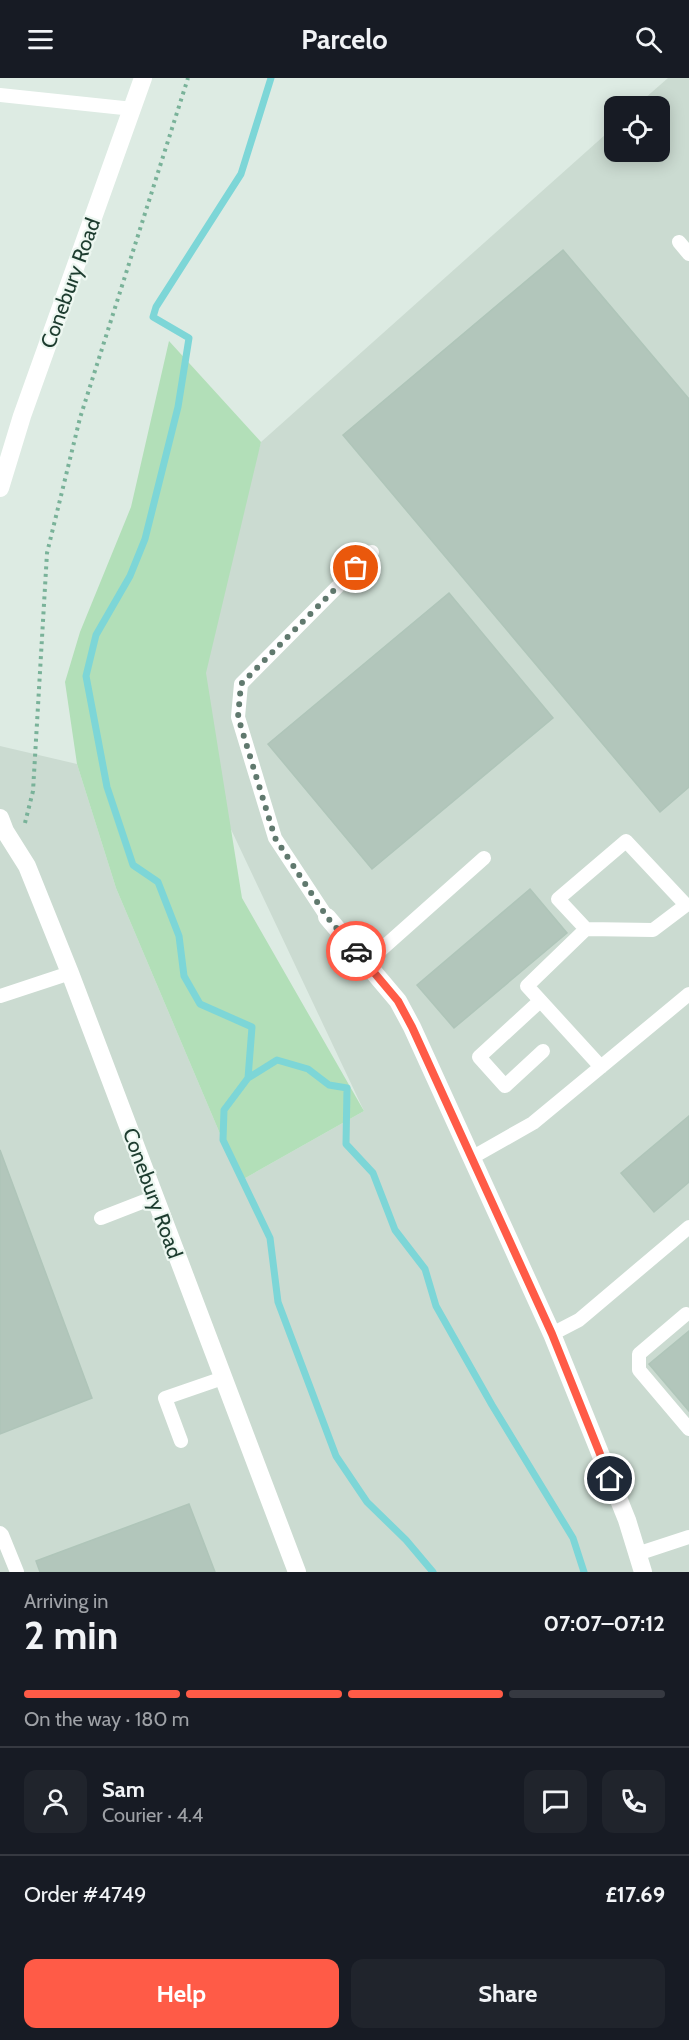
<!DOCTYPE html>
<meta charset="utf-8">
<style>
body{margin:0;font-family:Cabin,sans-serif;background:#20242c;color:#f1f3f6;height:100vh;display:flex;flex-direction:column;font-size:22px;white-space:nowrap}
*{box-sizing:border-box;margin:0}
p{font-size:20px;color:#9ea1a6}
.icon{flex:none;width:33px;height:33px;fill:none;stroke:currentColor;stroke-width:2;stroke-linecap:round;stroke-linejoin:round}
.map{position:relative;height:1494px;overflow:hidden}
.drawer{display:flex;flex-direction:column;background:#171b24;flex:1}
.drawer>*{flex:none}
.fabs{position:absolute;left:604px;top:18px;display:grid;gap:12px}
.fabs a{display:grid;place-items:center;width:66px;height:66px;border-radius:12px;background:#171b24;box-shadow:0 3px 15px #0003;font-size:30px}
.pin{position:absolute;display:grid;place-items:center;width:51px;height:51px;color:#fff;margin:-26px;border:3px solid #fff;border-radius:50%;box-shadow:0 2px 6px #0007}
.courier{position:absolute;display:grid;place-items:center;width:60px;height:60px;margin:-30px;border:4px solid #ff5b47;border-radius:50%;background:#fff;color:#222;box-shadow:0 2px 8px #0007}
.headline em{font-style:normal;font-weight:800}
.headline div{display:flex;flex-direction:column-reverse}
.headline{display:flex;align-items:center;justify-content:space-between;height:102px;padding:0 24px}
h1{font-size:39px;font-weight:800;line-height:45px}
.bar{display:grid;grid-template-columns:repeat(4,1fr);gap:9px 6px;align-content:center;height:72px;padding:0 24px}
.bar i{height:8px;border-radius:4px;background:#363941}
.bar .selected{background:#ff5b47}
.bar p{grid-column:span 4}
.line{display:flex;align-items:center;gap:15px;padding:0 24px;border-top:2px solid #363941}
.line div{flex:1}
.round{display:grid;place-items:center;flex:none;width:63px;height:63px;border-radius:12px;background:#20242c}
.primary-button{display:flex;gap:12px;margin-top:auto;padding:12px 24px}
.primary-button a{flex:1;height:69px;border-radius:12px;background:#ff5b47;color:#fff;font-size:24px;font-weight:800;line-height:69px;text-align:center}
.primary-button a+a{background:#20242c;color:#f1f3f6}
header{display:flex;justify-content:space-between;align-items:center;height:78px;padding:0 24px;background:#171b24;font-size:27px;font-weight:800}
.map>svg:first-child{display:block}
.built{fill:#cbdbd1}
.green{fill:#b2dfb8}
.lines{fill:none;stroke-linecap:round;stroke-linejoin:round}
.stream{stroke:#7dd6d7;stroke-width:7}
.building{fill:#b2c6bb;stroke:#afc5b9;stroke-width:1.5}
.path{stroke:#79b299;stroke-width:4;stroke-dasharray:3 4.5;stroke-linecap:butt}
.lane{stroke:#fff;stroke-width:14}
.street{stroke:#fff;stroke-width:18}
.done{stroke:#60796e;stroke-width:6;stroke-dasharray:0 10.8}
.route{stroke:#ff5b47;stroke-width:8}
.labels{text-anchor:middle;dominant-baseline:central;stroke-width:4.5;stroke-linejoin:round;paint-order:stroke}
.street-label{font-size:21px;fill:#1d3c2f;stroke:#edf7f1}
</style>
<header><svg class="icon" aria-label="menu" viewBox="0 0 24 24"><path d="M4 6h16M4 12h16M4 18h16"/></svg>Parcelo<svg class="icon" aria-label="search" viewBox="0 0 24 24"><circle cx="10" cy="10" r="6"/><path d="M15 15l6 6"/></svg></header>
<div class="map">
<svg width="689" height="1494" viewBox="0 0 689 1494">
<rect width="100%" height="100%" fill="#ddebe3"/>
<path class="built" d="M668 0H689V1494H0V668L77 686 116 810 240 1103 364 1033 177 637 261 364 615 48V74H660V28H636Z"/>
<path class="green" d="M169 263 261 364 206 595 242 820 364 1033 240 1103 116 810 77 686 65 604 80 554 131 429Z"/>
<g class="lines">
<path class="stream" d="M271 0 241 96 156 229 153 239 189 260 178 329 145 461 130 498 96 557 86 598 107 709 133 787 158 804 179 858 184 898 200 926 252 949 248 1000 277 982 308 991 329 1007 347 1010 346 1066 373 1095 395 1152 425 1191 436 1228 492 1327 573 1460 584 1494
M248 1000 224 1032 223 1062 270 1160 278 1224 336 1378 367 1424 406 1462 433 1494"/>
</g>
<path class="building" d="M563 172 689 321V709L660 734 343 357Z
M449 515 553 640 372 791 268 666Z
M530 811 567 855 454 950 417 907Z
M689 1038V1104L654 1134 621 1095Z
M0 1072 92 1320 0 1356Z
M689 1253V1333L649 1286Z
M189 1426 215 1494H40L36 1483Z"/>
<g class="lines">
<path class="path" d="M25 745 33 713 47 475 80 340 188 0"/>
<path class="lane" d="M0 17 133 31
M679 164 689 176
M327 839 275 760 238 639 241 606 372 474
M586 851 558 821 626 763 686 827 653 852 586 851 527 908 601 989
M366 885 484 780
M0 918 70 895
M540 923 479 979 505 1008 543 973
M473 1079 533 1045 689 916
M101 1140 155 1119
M686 1236 639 1276V1292L689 1351
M552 1256 579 1242 689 1149
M181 1363 165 1320 223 1300
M0 1455 2 1457 17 1494
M637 1476 689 1459"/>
<path class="street" d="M0 410 22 338 143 0
M0 740 5 753 27 788 70 895 297 1494
M327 839 398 923 412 949 552 1256 627 1442 643 1494"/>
</g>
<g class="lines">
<path class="done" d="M356 490 241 606 238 639 275 760 327 839 356 873"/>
<path class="route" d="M356 873 398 923 412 949 552 1256 610 1401"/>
</g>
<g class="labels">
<g class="street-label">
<text transform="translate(70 205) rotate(-70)">Conebury Road</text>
<text transform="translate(153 1115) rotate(70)">Conebury Road</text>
</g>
</g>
</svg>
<div class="fabs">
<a><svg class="icon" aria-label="locate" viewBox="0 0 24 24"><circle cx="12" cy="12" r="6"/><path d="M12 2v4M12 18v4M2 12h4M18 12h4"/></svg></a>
</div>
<div class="pin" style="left:356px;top:490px;background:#ea580c"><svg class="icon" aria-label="bag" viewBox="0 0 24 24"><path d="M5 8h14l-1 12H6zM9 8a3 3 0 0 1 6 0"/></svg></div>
<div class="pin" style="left:610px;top:1401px;background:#1f2937"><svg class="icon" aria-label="home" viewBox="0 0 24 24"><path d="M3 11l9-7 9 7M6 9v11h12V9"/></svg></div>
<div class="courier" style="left:356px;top:873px"><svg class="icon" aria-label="car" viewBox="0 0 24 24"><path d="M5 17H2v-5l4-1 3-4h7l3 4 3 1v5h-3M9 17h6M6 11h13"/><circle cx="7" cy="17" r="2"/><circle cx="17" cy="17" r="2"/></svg></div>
</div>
<section class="drawer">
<div class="headline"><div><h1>2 min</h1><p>Arriving in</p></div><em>07:07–07:12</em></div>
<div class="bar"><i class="selected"></i><i class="selected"></i><i class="selected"></i><i></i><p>On the way · 180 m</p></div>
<div class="line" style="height:108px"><a class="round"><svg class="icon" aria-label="person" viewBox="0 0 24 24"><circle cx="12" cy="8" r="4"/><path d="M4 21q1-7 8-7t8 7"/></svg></a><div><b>Sam</b><p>Courier · 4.4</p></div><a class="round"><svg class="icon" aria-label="chat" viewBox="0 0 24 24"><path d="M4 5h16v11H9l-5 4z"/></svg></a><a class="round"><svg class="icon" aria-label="phone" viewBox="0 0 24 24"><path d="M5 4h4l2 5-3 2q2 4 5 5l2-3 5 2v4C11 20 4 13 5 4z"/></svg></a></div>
<div class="line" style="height:78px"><div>Order #4749</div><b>£17.69</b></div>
<div class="primary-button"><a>Help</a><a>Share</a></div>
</section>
